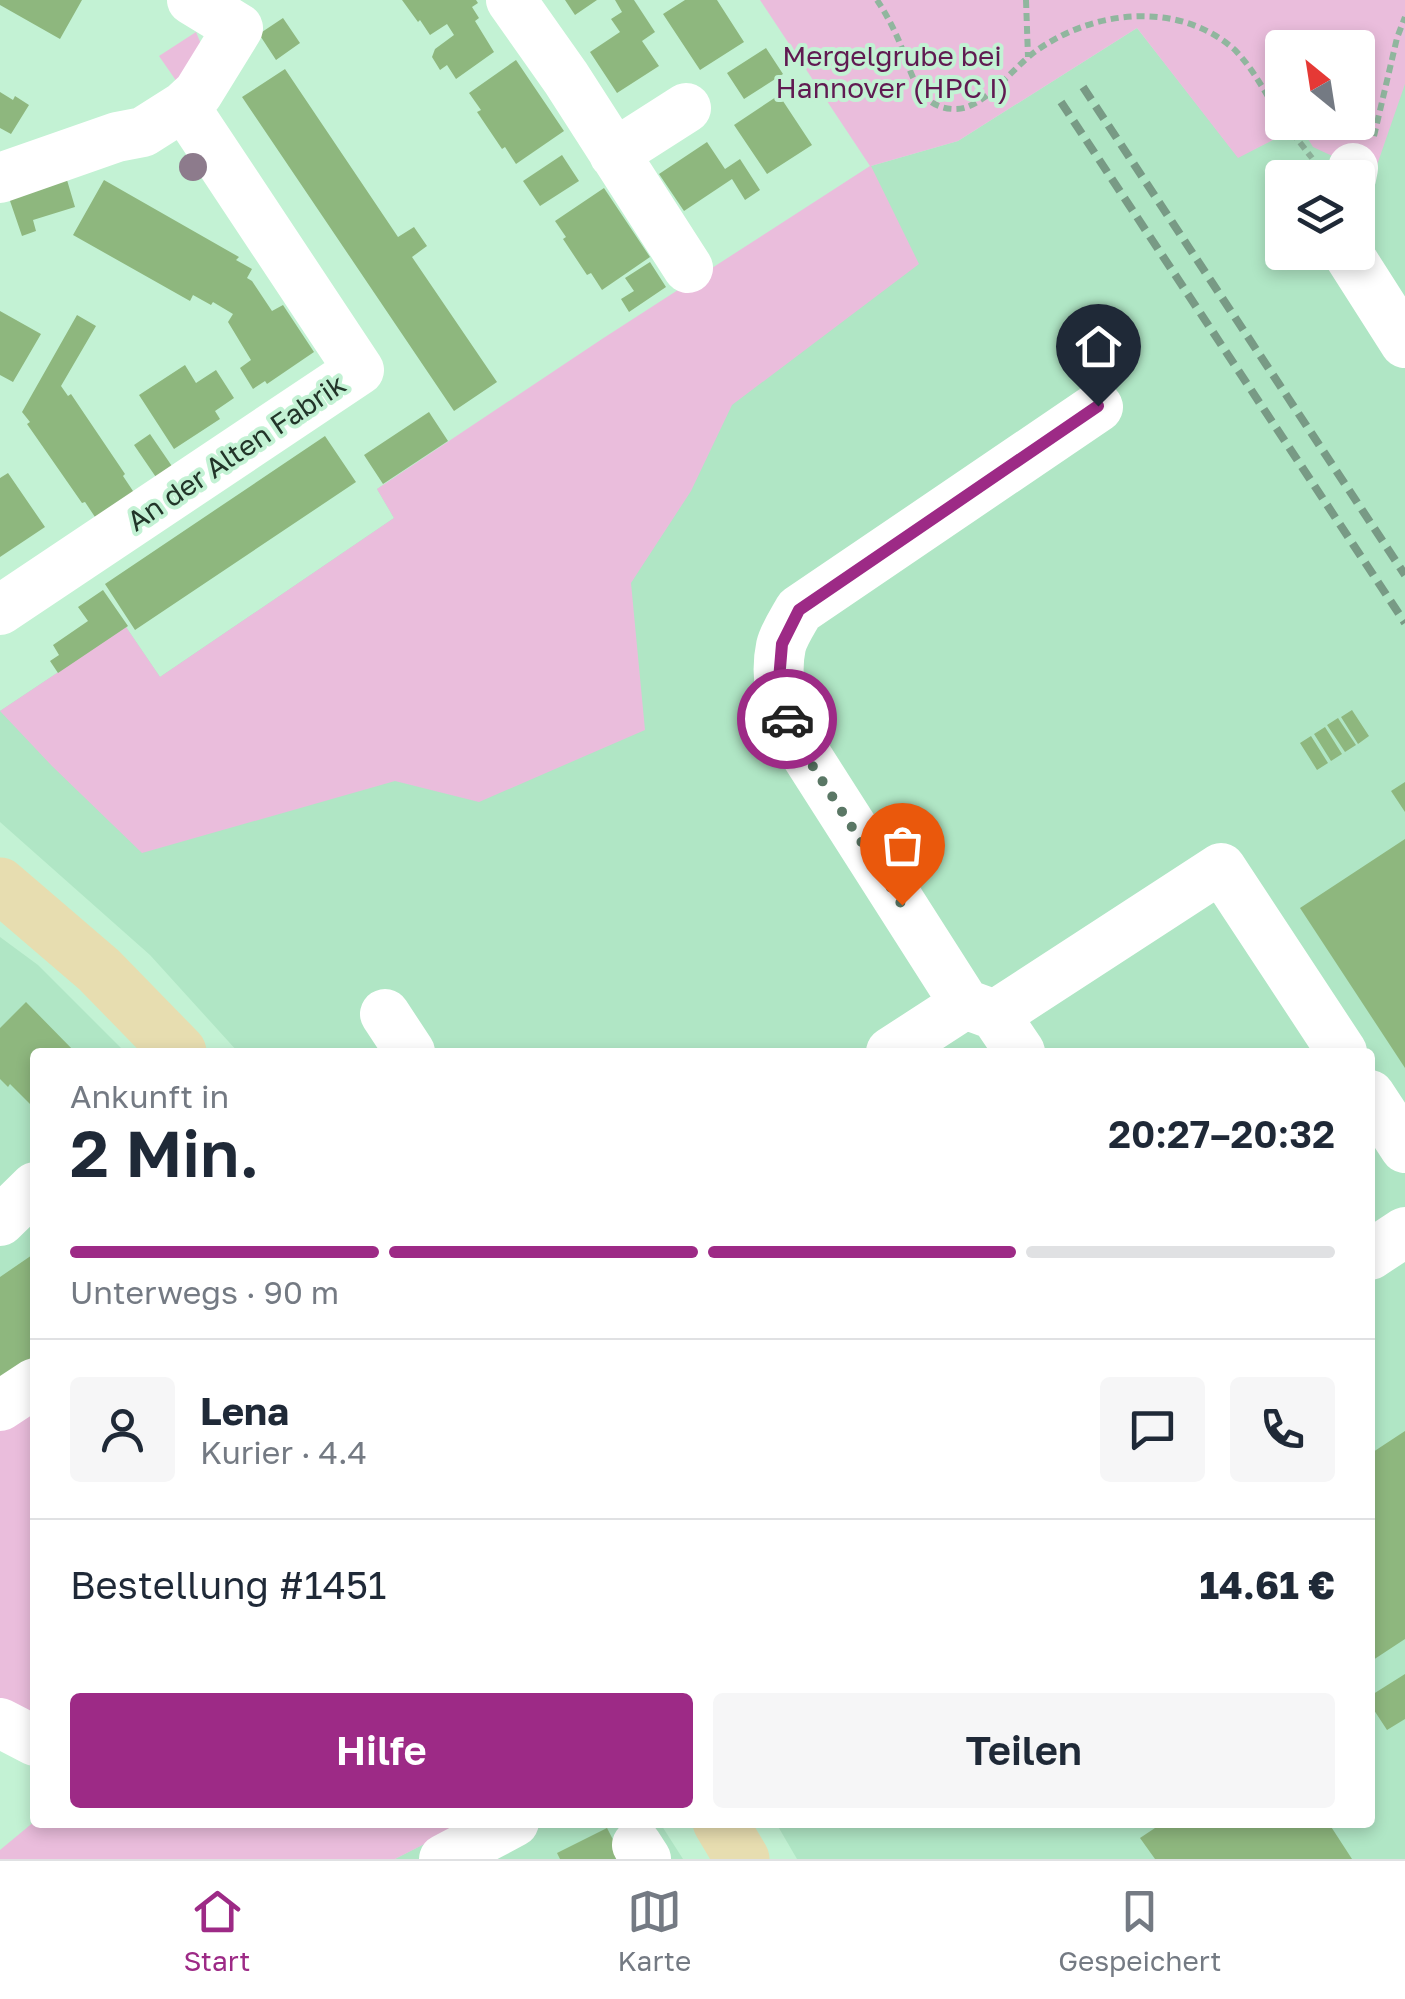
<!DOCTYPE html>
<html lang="de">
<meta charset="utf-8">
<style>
body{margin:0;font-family:"Golos Text",sans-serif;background:#f6f6f7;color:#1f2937;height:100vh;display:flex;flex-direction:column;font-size:38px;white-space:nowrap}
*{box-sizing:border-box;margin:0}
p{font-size:32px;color:#747a83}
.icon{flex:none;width:55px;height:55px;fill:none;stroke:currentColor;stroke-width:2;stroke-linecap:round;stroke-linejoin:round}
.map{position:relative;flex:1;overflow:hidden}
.drawer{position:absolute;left:30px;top:1048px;width:1345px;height:780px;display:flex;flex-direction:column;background:#fff;border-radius:10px;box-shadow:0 5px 15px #0003}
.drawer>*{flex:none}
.needle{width:65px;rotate:330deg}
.controls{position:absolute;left:1265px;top:30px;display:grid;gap:20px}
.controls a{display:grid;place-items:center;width:110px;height:110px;border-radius:10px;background:#fff;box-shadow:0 5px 15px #0003;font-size:50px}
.pin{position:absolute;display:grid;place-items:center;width:85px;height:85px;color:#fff;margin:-102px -42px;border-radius:50% 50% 50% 0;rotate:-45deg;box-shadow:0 0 10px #0007}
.pin .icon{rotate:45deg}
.courier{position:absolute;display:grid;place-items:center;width:100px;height:100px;margin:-50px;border:8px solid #9d2a86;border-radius:50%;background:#fff;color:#222;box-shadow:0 2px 12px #0007}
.summary em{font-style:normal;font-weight:600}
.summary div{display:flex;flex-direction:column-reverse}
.summary{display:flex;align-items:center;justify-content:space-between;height:170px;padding:0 40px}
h1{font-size:65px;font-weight:600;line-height:75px}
.bar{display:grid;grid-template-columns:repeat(4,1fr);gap:15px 10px;align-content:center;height:120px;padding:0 40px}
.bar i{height:12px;border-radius:8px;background:#e0e1e3}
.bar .selected{background:#9d2a86}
.bar p{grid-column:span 4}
.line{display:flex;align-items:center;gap:25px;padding:0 40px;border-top:2px solid #e0e1e3}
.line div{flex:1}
.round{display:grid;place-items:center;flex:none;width:105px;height:105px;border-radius:10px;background:#f6f6f7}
.cta{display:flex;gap:20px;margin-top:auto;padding:20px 40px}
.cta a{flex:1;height:115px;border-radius:10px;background:#9d2a86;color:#fff;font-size:40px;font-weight:600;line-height:115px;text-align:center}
.cta a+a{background:#f6f6f7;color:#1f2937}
.menu{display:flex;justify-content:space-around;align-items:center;height:140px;border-top:2px solid #e0e1e3;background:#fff;font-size:28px;color:#747a83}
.menu a{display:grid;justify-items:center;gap:5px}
.menu .selected{color:#9d2a86}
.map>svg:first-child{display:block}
.built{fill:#b0e6c5;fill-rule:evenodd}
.green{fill:#eabddc;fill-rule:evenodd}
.building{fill:#8eb77e}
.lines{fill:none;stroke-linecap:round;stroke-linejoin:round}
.path{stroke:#90b69e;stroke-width:6;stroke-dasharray:8 5;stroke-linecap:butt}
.minor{stroke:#fff;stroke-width:50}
.major{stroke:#e7ddb0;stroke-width:55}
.rail{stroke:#789a85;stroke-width:8;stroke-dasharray:15 8;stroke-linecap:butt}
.tree{fill:#8d7b8c}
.done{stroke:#5a7765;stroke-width:10;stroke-dasharray:0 18}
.route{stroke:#9d2a86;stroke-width:12}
.labels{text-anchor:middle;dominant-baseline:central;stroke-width:8;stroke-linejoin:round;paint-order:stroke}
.park-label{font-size:28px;fill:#601a51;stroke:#c3f2d4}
.street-label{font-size:28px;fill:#223529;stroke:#c3f2d4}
</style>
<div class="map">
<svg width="1405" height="1859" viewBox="0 0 1405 1859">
<rect width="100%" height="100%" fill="#c3f2d4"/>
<path class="built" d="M1137 28 1238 157 1307 123 1358 122 1405 51V1859H797L776 1823 1370 1822V1052H238L150 955 0 822V711L126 627 160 677 394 518 377 489 871 166 958 141ZM1282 178H1358V252H1282Z
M0 937 38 965 125 1052H35V1400L0 1424Z
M466 1822 660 1823 683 1859H395Z"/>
<path class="green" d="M760 0H1405V84L1377 165 1341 160 1313 147 1300 126 1238 158 1137 28 958 141 871 166 919 264 732 405 691 491 631 583 645 730 479 802 395 781 142 853 52 766 0 711 126 627 160 677 394 518 377 489 602 339 870 166ZM1282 48H1358V122H1282Z
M196 32 204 51 177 82 159 56Z
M35 1400V1717L0 1701V1424Z
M35 1821V1822L466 1823 395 1859H0V1850Z"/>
<path class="building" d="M0 0H82L60 39 0 5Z
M402 0H476L478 3 472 7 479 18 475 21 494 52 456 79 447 65 440 70 432 57 435 49 454 35 447 24 430 35 420 20 418 22Z
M565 0H597L575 15Z
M615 0H634L655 32 642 41 659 66 617 93 590 52 620 32 611 19 622 12Z
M685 0H717L744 42 700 70 663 14Z
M283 18 300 43 276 60 259 34Z
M766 48 783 74 744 99 727 73Z
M516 60 564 131 516 164 505 147 502 149 477 112 481 110 469 93Z
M285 69 398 237 414 227 427 246 412 257 497 382 454 411 242 97Z
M0 92 13 100 15 96 29 105 11 134 0 128Z
M779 95 812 145 767 174 734 125Z
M707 142 725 169 740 159 760 190 745 200 732 179 684 211 659 174Z
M562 155 579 181 540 206 523 181Z
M67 180 75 207 33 220 36 231 22 236 9 198Z
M104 180 239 257 236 260 252 269 247 278 252 281 272 311 283 305 314 352 267 384 265 381 253 389 240 368 251 360 228 322 233 314 213 302 211 305 193 295 190 301 73 235Z
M604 188 650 257 602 290 591 273 587 275 563 239 566 237 555 221Z
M650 262 666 287 629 312 621 299 634 291 625 278Z
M0 311 41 334 13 382 0 375Z
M77 315 96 326 61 386 68 396 71 394 125 474 123 476 137 497 99 523 85 502 82 503 27 424 30 422 22 412Z
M185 365 196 383 216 370 234 398 215 411 220 419 174 449 139 395Z
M429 412 448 441 383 484 364 455Z
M150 434 178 475 162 486 134 445Z
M325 436 356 482 135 630 105 584Z
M8 473 45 527 0 557V478Z
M103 590 128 626 58 673 50 661 59 655 53 645 88 621 78 607Z
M1352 710 1369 736 1358 744 1341 717Z
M1338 718 1356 745 1345 752 1327 725Z
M1325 727 1342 754 1331 761 1314 734Z
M1311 736 1328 763 1317 770 1300 743Z
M1405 782V812L1391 791Z
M1405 839V1068L1300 908Z
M26 1002 75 1052H35V1109L10 1084 8 1087 0 1079V1028Z
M35 1253V1370L0 1394V1277Z
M1405 1431V1639L1370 1662V1454Z
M1405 1674V1719L1387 1730 1370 1704V1696Z
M1164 1822H1328L1352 1859H1155L1140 1838Z
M607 1828 623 1859H560L557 1853Z"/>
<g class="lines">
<path class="path" d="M877 0C885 12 893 27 899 41 907 60 913 88 930 101 940 109 956 111 967 107 990 99 1013 69 1032 54 1091 9 1179 0 1235 50 1255 71 1267 96 1282 120
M1026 0 1028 57
M1284 122 1312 158
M1374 136 1397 38 1405 17"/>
<path class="minor" d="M511 0 566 78 688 268
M614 154 686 108
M0 178 117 137 143 132 184 106 198 93 238 28 192 0
M1351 178 1353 168
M1347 252 1405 343
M0 610 359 370 184 106
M965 1004 796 739C783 710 774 679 781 646 784 634 793 621 799 610L1098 407
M385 1014 410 1052
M995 1015 1221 868 1342 1052
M891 1052 965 1004 995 1015 1020 1052
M1370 1095 1405 1148
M0 1221 35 1187
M1370 1255 1405 1232
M0 1406 35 1383
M0 1723 35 1741
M637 1845 646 1859
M444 1859 514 1822"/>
<path class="major" d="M0 885 99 970 179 1052
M720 1822 742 1859"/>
<path class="rail" d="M1083 87 1405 575
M1061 102 1405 623"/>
</g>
<circle class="tree" cx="193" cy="167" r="14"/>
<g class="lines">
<path class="done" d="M787 719 796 740 902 905"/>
<path class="route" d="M787 719 779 680 782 644 799 610 1098 406"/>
</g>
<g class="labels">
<g class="park-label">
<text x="892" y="55">Mergelgrube bei<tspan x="892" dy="32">Hannover (HPC I)</tspan></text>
</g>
<g class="street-label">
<text transform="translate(236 452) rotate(-34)">An der Alten Fabrik</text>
</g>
</g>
</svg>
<div class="controls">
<a><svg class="needle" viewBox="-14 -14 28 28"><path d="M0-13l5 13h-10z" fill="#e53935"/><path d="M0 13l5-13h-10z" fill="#747a83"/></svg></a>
<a><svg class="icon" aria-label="layers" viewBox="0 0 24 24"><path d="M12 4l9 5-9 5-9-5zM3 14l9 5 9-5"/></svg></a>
</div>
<div class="pin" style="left:902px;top:905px;background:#ea580c"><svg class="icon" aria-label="bag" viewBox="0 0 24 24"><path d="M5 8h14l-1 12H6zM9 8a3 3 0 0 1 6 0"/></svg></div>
<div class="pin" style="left:1098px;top:406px;background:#1f2937"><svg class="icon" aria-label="home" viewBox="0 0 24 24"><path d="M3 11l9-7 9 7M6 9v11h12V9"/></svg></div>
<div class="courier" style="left:787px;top:719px"><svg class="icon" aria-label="car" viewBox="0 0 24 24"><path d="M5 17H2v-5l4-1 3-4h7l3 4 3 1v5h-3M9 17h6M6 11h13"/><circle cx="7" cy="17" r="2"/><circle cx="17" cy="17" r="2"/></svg></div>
<section class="drawer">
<div class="summary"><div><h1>2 Min.</h1><p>Ankunft in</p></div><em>20:27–20:32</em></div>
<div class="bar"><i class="selected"></i><i class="selected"></i><i class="selected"></i><i></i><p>Unterwegs · 90 m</p></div>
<div class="line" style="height:180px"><a class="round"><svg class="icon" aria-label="person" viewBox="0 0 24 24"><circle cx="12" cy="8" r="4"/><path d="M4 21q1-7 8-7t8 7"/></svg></a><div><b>Lena</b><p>Kurier · 4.4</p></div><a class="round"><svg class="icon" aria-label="chat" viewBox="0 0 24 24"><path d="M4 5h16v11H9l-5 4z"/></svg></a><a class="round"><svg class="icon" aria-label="phone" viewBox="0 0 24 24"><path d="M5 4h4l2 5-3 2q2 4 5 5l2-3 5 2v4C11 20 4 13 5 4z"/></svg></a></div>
<div class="line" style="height:130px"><div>Bestellung #1451</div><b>14.61 €</b></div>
<div class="cta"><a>Hilfe</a><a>Teilen</a></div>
</section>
</div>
<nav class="menu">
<a class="selected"><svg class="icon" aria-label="home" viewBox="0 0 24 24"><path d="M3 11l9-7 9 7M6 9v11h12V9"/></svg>Start</a>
<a><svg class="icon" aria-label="map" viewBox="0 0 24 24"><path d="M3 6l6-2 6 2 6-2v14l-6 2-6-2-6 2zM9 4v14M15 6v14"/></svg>Karte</a>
<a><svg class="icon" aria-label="saved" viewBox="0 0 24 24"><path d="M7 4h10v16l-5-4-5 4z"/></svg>Gespeichert</a>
</nav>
